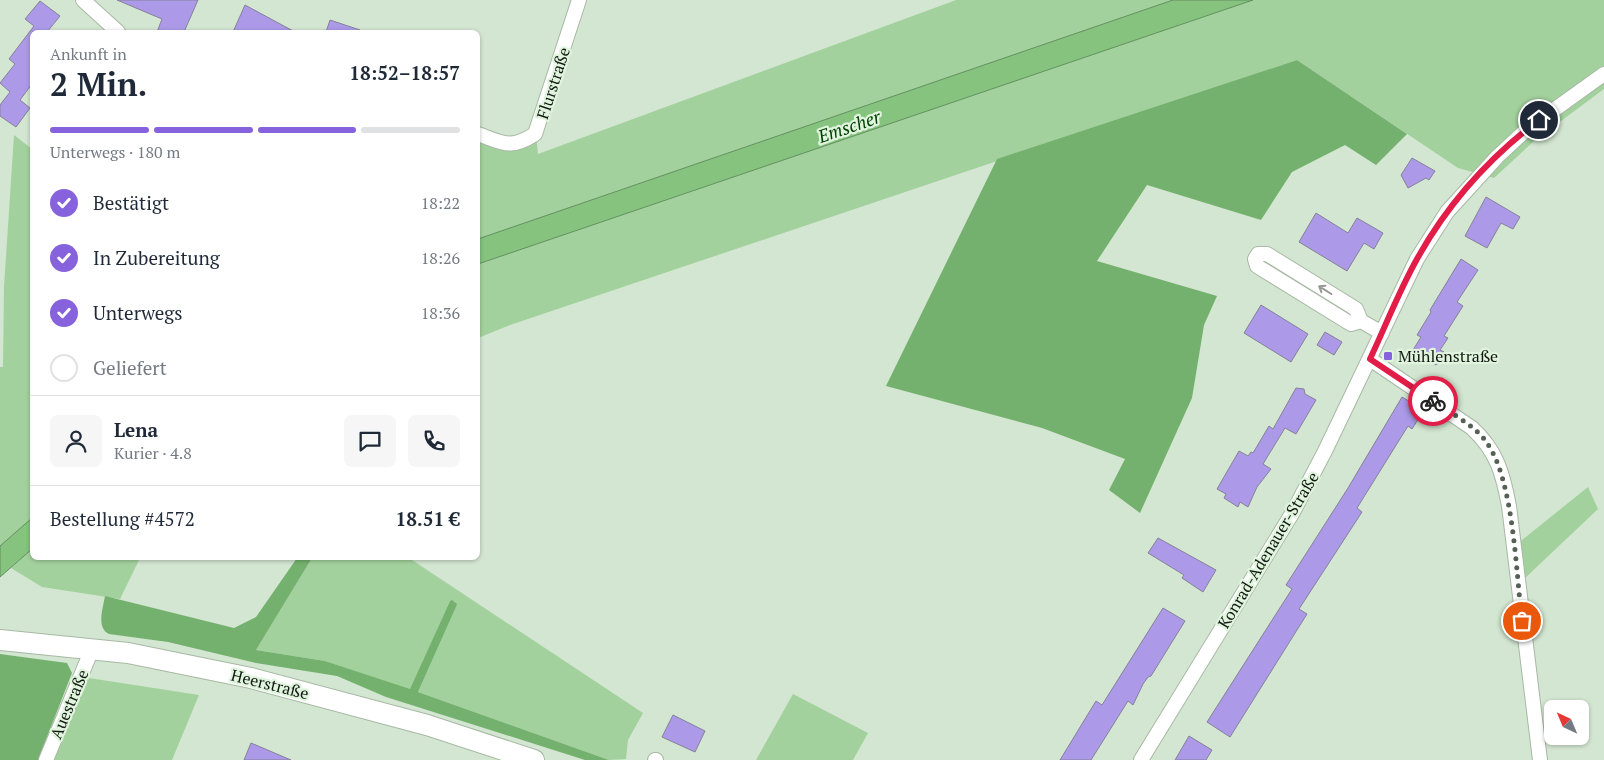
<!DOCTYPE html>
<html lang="de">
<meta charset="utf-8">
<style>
body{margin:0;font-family:"PT Serif",serif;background:#f6f6f7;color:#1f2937;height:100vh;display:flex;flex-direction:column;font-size:19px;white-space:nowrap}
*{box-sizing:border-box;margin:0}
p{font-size:16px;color:#747a83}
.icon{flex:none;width:28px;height:28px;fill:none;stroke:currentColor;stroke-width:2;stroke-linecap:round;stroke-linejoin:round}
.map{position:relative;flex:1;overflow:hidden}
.details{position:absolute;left:30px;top:30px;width:450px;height:530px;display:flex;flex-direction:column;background:#fff;border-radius:8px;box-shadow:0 1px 4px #0004}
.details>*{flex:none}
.needle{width:32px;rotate:316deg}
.fabs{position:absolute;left:1544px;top:700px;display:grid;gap:10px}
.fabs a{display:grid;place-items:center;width:45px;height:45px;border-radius:8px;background:#fff;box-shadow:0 1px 4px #0004;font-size:25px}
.pin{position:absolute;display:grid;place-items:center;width:42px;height:42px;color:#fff;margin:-21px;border:2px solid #fff;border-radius:50%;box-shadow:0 1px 5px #0007}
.courier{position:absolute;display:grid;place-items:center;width:50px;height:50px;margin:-25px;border:4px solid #e11d48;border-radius:50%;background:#fff;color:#222;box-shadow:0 1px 6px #0007}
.headline em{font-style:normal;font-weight:800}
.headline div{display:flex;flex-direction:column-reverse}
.headline{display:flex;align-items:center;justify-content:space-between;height:85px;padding:0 20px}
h1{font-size:32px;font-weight:800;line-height:38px}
.bar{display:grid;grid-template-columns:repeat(4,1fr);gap:8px 5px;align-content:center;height:60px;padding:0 20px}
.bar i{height:6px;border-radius:4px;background:#e0e1e3}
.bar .current{background:#8762dd}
.bar p{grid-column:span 4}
.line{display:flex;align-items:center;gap:12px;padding:0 20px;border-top:1px solid #e0e1e3}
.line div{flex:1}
.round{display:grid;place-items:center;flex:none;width:52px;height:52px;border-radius:8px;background:#f6f6f7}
ol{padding:0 20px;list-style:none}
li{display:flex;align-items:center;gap:15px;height:55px}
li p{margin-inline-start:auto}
li .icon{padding:5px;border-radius:50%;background:#8762dd;color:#fff;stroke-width:4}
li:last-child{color:#747a83}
li i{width:28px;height:28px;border:2px solid #e0e1e3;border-radius:50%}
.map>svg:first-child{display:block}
.green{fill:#a3d19d}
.forest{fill:#75b16e}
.water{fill:#85c37f;stroke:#62905e}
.building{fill:#ac9ae9;stroke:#858199}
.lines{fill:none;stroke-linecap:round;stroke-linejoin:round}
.street-casing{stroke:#a7b9a4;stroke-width:16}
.secondary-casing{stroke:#a7b9a4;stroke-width:22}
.street{stroke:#fff;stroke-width:14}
.secondary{stroke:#fff;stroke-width:20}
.oneway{stroke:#949894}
.done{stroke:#566155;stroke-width:5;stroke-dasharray:0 9}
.route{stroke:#e11d48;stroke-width:6}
.poi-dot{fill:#8762dd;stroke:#e0f4de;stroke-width:2}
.labels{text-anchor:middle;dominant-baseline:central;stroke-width:4.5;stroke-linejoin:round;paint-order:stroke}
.street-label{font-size:16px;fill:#121912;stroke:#e0f4de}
.poi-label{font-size:16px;fill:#121912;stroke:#e0f4de;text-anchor:start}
.water-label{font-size:18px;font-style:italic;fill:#004300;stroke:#e0f4de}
</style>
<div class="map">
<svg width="1604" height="760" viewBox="0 0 1604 760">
<rect width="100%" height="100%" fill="#d3e6d1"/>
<path class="green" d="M956 0H1173L478 239V136L510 146 536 135 538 154Z
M1253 0H1604V89L1534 141 1494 178 1458 168 1297 60 510 325 478 338V264Z
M14 135 32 149V518L0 546V367H3L4 287Z
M1588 487 1598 509 1522 581 1517 544Z
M32 549V558H140L120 599 42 587 11 568Z
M312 558H409L643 713 628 740 626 759 609 760 418 692 456 607 450 601 410 690 325 661 256 650Z
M89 678 199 695 172 760H51Z
M793 694 868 733 853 760H756Z"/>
<path class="forest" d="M1297 60 1407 134 1376 165 1345 145 1292 172 1261 220 1147 185 1097 261 1217 296 1204 325 1192 398 1140 513 1109 490 1125 459 1042 428 886 386 997 159Z
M297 558H312L256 650 325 661 410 689 450 601 452 600 457 604 456 607 418 692 609 760H585L386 697 337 676 256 663 168 642 109 634C96 628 103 608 105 596L234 628 256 617Z
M0 654 67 663 72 673 38 760H0Z"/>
<path class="water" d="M1173 0H1253L478 264V239Z
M32 518V549L0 577V546Z"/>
<path class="building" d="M117 0H198L184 32H157L162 19Z
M40 1 60 16 47 32H32V84L20 100 30 108 16 127 0 116V105L10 92 0 83 15 64 9 59 34 26 25 19Z
M245 5 295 32H233Z
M330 20 360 30V32H326Z
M1412 158 1435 171 1429 180 1426 178 1408 188 1401 175Z
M1486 197 1520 217 1513 229 1501 223 1487 248 1465 236Z
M1316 213 1348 233 1357 218 1383 233 1374 249 1364 243 1347 271 1299 242Z
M1461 259 1478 270 1457 302 1463 306 1444 336 1448 338 1440 350 1444 352 1436 365 1413 350 1421 337 1417 335 1431 312 1430 310Z
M1261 305 1308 334 1291 362 1244 333Z
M1325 332 1342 342 1334 355 1317 345Z
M1296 388 1304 389 1305 394 1316 400 1296 434 1285 428 1263 464 1271 469 1257 487 1248 507 1240 502 1238 507 1224 498 1226 494 1217 489 1239 451 1248 456 1251 452 1253 453 1269 426 1273 429Z
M1402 397 1424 410 1412 429 1408 426 1357 508 1362 512 1299 609 1307 614 1230 737 1207 722 1292 589 1286 585 1348 488Z
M1158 538 1216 570 1203 592 1182 578 1184 575 1148 553Z
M1163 608 1185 621 1151 676 1148 677 1143 684 1133 705 1128 701 1091 760H1060L1096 701 1102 705Z
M673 715 705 731 695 752 662 737Z
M1189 736 1212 750 1206 760H1175Z
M251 743 291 760H244Z"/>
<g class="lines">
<g class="street-casing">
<path id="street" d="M83 0 118 32
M478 134C503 143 510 150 535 134L579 0
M1361 321 1351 324 1257 266 1255 259 1258 254H1267L1356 309 1361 321 1382 333
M1370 359 1472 428C1497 451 1503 474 1509 506L1540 760
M46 760 92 649
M655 760H656
M1141 760 1293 512 1325 451 1417 259 1447 212 1497 157 1526 130 1604 74"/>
</g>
<g class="secondary-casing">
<path id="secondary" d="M0 640 128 653 251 678 427 725 534 760"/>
</g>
<use href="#street" class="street"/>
<use href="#secondary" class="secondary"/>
</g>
<defs><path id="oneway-shaft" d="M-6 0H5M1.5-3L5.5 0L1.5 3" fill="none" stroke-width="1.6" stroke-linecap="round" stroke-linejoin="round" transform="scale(1.25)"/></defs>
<use class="oneway" href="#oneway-shaft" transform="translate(1325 290) rotate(-148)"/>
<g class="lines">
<path class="done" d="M1433 401C1450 413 1475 425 1487 443 1514 481 1516 574 1522 621"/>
<path class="route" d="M1433 401 1370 359C1386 325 1399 291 1417 259 1447 205 1490 157 1539 120"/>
</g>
<rect class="poi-dot" x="1383" y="351" width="10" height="10" rx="2.5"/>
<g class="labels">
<g class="street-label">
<text transform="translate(553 83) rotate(-72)">Flurstraße</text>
<text transform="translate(1268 550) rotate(-59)">Konrad-Adenauer-Straße</text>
<text transform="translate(270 684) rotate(14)">Heerstraße</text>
<text transform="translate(69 704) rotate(-67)">Auestraße</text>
</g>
<g class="poi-label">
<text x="1398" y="356">Mühlenstraße</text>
</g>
<g class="water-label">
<text transform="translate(849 126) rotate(-19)">Emscher</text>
</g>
</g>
</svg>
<div class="fabs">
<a><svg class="needle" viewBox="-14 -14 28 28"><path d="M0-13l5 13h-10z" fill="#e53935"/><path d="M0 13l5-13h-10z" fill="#747a83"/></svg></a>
</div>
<div class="pin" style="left:1522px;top:621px;background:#ea580c"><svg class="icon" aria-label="bag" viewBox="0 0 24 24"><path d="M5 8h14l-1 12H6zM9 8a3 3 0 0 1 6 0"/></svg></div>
<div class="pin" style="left:1539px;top:120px;background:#1f2937"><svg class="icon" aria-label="home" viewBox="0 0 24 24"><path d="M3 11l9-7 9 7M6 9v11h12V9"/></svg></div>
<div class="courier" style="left:1433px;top:401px"><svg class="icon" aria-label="bike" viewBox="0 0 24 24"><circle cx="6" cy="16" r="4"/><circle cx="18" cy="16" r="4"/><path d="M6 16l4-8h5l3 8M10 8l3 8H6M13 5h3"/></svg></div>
<section class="details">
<div class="headline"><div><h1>2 Min.</h1><p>Ankunft in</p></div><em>18:52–18:57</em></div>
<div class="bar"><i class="current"></i><i class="current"></i><i class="current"></i><i></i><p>Unterwegs · 180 m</p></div>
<ol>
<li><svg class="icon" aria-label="check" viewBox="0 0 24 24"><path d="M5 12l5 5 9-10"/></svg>Bestätigt<p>18:22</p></li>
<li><svg class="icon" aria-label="check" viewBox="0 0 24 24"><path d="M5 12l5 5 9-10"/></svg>In Zubereitung<p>18:26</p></li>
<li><svg class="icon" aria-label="check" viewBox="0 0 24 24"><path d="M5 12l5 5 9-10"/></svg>Unterwegs<p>18:36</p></li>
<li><i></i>Geliefert</li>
</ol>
<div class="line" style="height:90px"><a class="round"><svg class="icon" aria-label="person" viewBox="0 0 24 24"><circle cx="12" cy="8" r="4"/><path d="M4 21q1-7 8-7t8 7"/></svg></a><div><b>Lena</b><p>Kurier · 4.8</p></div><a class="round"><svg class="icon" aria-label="chat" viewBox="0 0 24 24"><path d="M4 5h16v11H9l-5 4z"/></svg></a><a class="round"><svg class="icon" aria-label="phone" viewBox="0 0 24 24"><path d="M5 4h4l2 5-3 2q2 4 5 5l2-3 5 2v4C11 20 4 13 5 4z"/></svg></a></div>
<div class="line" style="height:65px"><div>Bestellung #4572</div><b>18.51 €</b></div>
</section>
</div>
